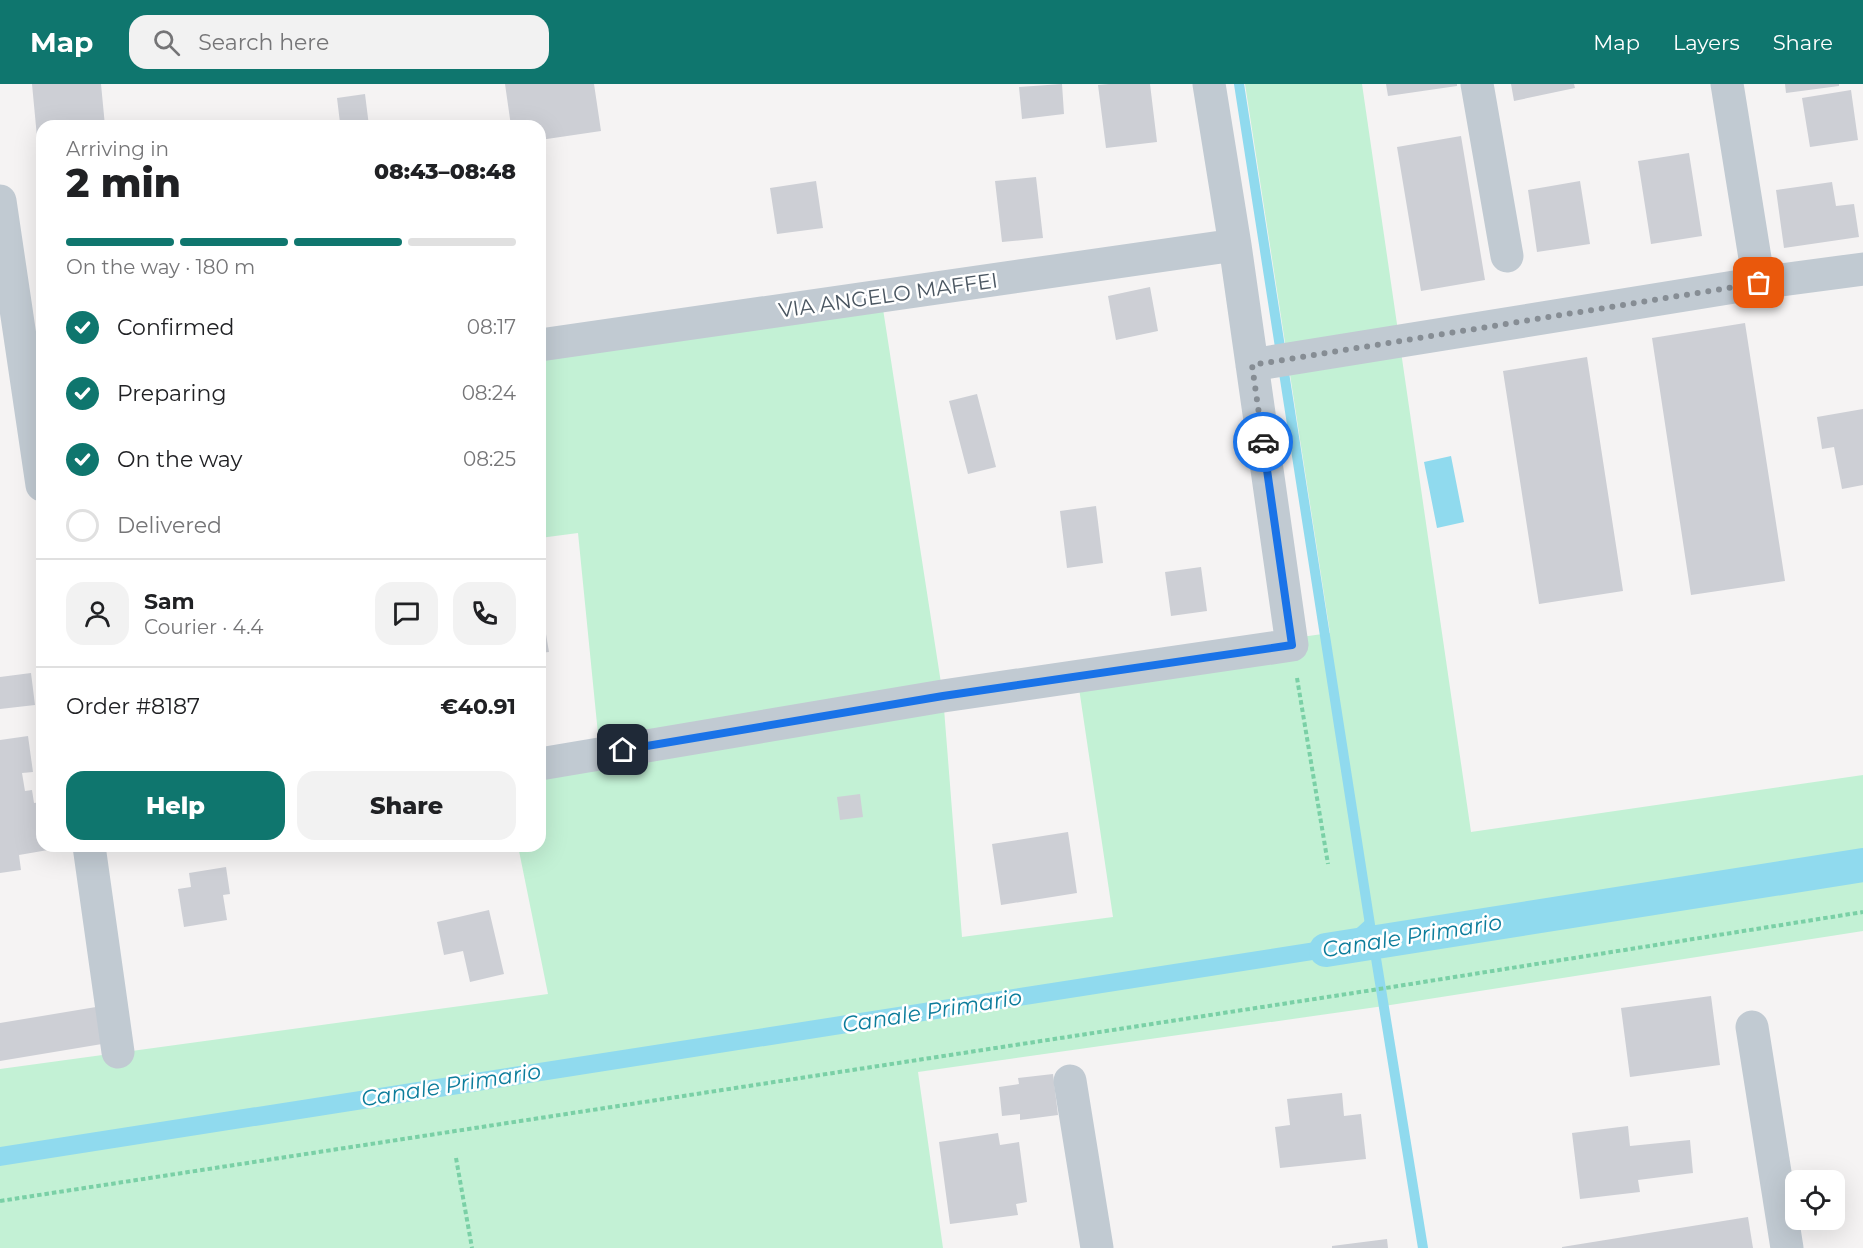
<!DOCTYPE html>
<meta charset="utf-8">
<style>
body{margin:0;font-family:Montserrat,sans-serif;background:#f2f2f2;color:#202124;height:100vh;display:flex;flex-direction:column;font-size:22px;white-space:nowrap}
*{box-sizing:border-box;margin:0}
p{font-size:20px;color:#757577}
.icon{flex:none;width:33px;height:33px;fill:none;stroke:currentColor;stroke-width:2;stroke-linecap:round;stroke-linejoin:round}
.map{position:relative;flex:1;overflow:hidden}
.sheet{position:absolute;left:36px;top:36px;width:510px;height:732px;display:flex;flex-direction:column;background:#fff;border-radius:18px;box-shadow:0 6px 24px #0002}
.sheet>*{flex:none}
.tools{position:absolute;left:1785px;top:1086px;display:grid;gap:12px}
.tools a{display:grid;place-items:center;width:60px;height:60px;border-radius:12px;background:#fff;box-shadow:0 6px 24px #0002;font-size:30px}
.pin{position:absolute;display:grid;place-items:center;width:51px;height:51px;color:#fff;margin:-26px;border-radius:12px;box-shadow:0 3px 9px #0006}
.courier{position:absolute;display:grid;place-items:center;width:60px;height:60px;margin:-30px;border:4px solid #1a73e8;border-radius:50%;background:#fff;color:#222;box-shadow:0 2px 8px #0007}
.headline em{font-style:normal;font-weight:800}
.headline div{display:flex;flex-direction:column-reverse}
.headline{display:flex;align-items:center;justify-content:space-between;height:102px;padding:0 30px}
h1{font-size:39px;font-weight:800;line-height:45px}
.bar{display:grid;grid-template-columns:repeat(4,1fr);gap:9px 6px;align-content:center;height:72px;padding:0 30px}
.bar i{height:8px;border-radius:4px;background:#e0e0e0}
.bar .selected{background:#0f766e}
.bar p{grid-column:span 4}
.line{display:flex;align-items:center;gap:15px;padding:0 30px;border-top:2px solid #e0e0e0}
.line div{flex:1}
.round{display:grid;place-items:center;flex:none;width:63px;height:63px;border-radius:18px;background:#f2f2f2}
ol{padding:0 30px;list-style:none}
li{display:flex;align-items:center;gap:18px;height:66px}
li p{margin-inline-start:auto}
li .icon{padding:6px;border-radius:50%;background:#0f766e;color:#fff;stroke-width:4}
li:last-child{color:#757577}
li i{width:33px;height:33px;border:3px solid #e0e0e0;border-radius:50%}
.button{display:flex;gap:12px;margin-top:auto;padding:12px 30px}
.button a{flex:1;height:69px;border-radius:18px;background:#0f766e;color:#fff;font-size:24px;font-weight:800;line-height:69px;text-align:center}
.button a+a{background:#f2f2f2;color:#202124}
header{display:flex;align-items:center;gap:36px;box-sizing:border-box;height:84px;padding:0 30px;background:#0f766e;color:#fff}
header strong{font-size:28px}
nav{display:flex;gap:33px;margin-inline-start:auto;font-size:21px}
.search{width:420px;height:54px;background:#f2f2f2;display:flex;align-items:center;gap:15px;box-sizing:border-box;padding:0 21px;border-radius:18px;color:#757577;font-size:22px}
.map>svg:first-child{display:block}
.green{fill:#c3f1d5}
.water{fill:#90daee}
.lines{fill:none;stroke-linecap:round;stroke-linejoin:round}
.stream{stroke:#90daee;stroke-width:10}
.canal{stroke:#90daee;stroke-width:34}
.building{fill:#cdcfd5}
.path{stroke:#7ad0a6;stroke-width:4;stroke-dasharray:4.5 3;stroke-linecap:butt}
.minor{stroke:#c1cad2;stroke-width:33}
.done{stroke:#868d94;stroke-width:6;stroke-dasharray:0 10.8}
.route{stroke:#1a73e8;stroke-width:8}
.labels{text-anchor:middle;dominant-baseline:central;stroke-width:5;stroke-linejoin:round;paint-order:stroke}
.street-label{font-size:21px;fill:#4a5661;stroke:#fff}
.water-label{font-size:22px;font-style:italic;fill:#0c7c9b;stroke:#fff}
</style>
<header>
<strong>Map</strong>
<div class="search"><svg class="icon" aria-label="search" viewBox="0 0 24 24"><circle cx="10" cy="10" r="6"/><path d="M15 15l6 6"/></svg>Search here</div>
<nav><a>Map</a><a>Layers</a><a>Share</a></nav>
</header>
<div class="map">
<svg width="1863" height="1164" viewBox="0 0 1863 1164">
<rect width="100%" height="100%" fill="#f5f3f3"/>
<path class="green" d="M1245 0H1362L1471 748 1863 691V847L1384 922 918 988 943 1164H0V985L548 910 518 762H540V680L600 670 578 449 540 454V261L881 212 943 612 962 853 1113 833 1076 584 1330 549Z"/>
<path class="water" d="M1451 372 1464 438 1437 444 1424 378Z
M1369 833 1376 875 1367 870H1351L0 1082V1063L1347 853Z"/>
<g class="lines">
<path class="stream" d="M1239 0 1371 847
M1374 862 1423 1164"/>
<path class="canal" d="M1326 866 1863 781"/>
</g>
<path class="building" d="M32 0H101L105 42H42V85H40Z
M505 0H594L601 47 540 56V42H511Z
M1062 0 1064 30 1022 35 1019 3Z
M1109 0H1150L1157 58 1106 64 1098 1Z
M1386 0H1457V2L1388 12Z
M1511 0H1574L1575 4 1514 17Z
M1785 0H1839V2L1786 9Z
M1851 6 1858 56 1810 63 1802 14Z
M365 10 369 42H330L340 39 337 14Z
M1461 52 1485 196 1421 207 1397 63Z
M1689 69 1702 152 1651 160 1638 77Z
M1036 93 1043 154 1002 158 995 97Z
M816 97 823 144 777 150 770 104Z
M1580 97 1590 160 1537 168 1528 106Z
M1832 98 1836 122 1854 120 1859 153 1784 164 1776 106Z
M1150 203 1158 247 1116 256 1108 212Z
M1745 239 1785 497 1691 511 1652 254Z
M1587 273 1623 507 1539 520 1503 287Z
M977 310 996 383 968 390 949 317Z
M1863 325V401L1842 405 1834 363 1822 365 1817 333Z
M1096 422 1103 479 1067 484 1060 427Z
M1201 483 1207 527 1171 532 1165 488Z
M540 514 549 568 540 569Z
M31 589 35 621 0 625V593Z
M28 652 33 688 22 689 25 707 32 706 34 719 41 718 42 762H48V766L19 771 21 786 0 789V656Z
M860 710 863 733 840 736 837 713Z
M1068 748 1077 809 1001 821 992 760Z
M226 783 230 810 223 811 227 836 184 843 178 805 191 803 189 789Z
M489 826 504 890 470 898 463 867 444 871 437 838Z
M1711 912 1720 981 1630 993 1621 924Z
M96 923 102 960 0 977V939Z
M1053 990 1058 1031 1020 1036V1030L1002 1032 999 1003 1019 1000 1018 994Z
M1342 1009 1344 1032 1361 1030 1366 1075 1280 1084 1275 1043 1290 1041 1287 1015Z
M1628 1042 1630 1062 1690 1056 1693 1089 1638 1096 1640 1108 1580 1115 1572 1049Z
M998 1049 1000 1061 1019 1058 1027 1118 1016 1120 1018 1131 950 1140 939 1058Z
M1748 1133 1753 1164H1562V1163Z
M1387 1155 1388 1164H1332V1162Z"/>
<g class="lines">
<path class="path" d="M1297 594 1328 780
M456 1074 472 1164
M0 1117 1373 906 1863 828"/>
<path class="minor" d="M1477 0 1507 172
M1727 0 1759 199
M0 117 42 401
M540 261 1235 161
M1252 281 1759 199 1863 185
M540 680 943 612 1292 561 1235 161 1209 0
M89 762 118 968
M1752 943 1787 1164
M1070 997 1097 1164"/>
</g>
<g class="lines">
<path class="done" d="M1263 358 1252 281 1759 199"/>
<path class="route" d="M623 666 943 612 1292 561 1263 358"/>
</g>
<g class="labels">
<g class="street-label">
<text transform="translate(888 211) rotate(-8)">VIA ANGELO MAFFEI</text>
</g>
<g class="water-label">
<text transform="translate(1412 852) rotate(-9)">Canale Primario</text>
<text transform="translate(932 927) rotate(-9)">Canale Primario</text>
<text transform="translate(451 1001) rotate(-9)">Canale Primario</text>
</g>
</g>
</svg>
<div class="tools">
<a><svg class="icon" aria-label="locate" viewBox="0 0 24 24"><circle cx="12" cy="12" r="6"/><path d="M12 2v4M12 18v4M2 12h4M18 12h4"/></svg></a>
</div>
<div class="pin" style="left:1759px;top:199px;background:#ea580c"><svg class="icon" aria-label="bag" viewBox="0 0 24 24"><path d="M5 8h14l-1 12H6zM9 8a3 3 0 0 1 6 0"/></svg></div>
<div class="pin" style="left:623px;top:666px;background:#1f2937"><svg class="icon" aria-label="home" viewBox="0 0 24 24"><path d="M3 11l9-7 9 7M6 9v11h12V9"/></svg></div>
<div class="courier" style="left:1263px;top:358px"><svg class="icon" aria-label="car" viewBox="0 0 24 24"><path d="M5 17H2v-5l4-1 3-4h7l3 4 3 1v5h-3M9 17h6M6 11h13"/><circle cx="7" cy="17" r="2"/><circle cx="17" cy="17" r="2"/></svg></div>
<section class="sheet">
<div class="headline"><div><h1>2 min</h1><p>Arriving in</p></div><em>08:43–08:48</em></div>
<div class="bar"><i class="selected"></i><i class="selected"></i><i class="selected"></i><i></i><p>On the way · 180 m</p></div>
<ol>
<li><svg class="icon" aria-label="check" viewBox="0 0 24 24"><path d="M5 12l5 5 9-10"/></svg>Confirmed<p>08:17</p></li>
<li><svg class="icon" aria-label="check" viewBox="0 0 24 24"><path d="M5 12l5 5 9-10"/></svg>Preparing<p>08:24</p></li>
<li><svg class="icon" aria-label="check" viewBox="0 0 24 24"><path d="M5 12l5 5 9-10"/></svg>On the way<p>08:25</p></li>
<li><i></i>Delivered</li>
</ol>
<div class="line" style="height:108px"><a class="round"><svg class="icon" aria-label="person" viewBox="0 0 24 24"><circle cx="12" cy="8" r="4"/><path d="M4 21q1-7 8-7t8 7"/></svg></a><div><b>Sam</b><p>Courier · 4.4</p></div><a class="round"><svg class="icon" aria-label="chat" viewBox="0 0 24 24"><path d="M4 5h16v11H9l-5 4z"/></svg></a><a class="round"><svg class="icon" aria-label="phone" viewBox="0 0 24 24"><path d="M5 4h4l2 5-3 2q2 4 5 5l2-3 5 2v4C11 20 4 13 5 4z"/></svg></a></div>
<div class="line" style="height:78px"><div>Order #8187</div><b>€40.91</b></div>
<div class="button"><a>Help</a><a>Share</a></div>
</section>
</div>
